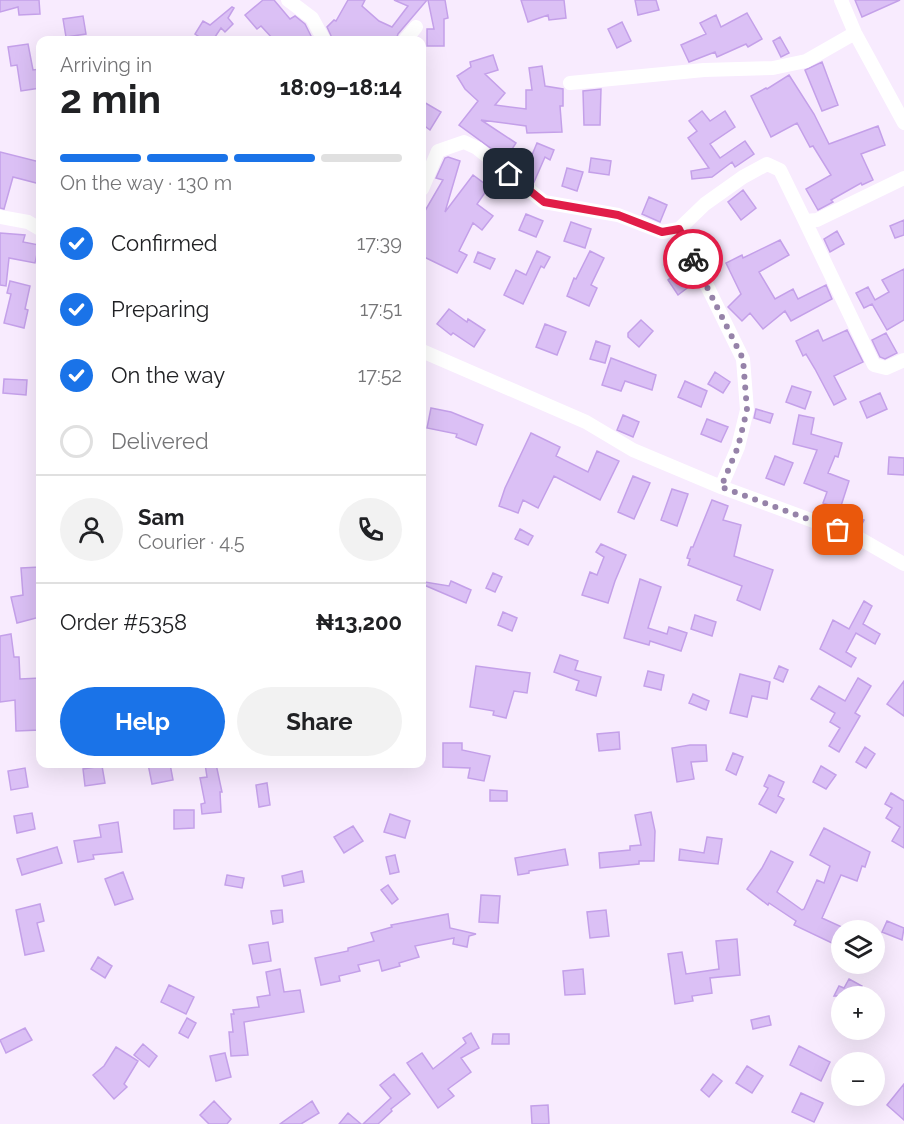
<!DOCTYPE html>
<meta charset="utf-8">
<style>
body{margin:0;font-family:Raleway,sans-serif;background:#f2f2f2;color:#202124;height:100vh;display:flex;flex-direction:column;font-size:22px;white-space:nowrap}
*{box-sizing:border-box;margin:0}
p{font-size:20px;color:#757577}
.icon{flex:none;width:33px;height:33px;fill:none;stroke:currentColor;stroke-width:2;stroke-linecap:round;stroke-linejoin:round}
.map{position:relative;flex:1;overflow:hidden}
.side{position:absolute;left:36px;top:36px;width:390px;height:732px;display:flex;flex-direction:column;background:#fff;border-radius:12px;box-shadow:0 6px 24px #0002}
.side>*{flex:none}
.tools{position:absolute;left:831px;top:920px;display:grid;gap:12px}
.tools a{display:grid;place-items:center;width:54px;height:54px;border-radius:50%;background:#fff;box-shadow:0 6px 24px #0002;font-size:30px}
.pin{position:absolute;display:grid;place-items:center;width:51px;height:51px;color:#fff;margin:-26px;border-radius:12px;box-shadow:0 3px 9px #0006}
.courier{position:absolute;display:grid;place-items:center;width:60px;height:60px;margin:-30px;border:4px solid #e11d48;border-radius:50%;background:#fff;color:#222;box-shadow:0 2px 8px #0007}
.overview em{font-style:normal;font-weight:700}
.overview div{display:flex;flex-direction:column-reverse}
.overview{display:flex;align-items:center;justify-content:space-between;height:102px;padding:0 24px}
h1{font-size:39px;font-weight:700;line-height:45px}
.bar{display:grid;grid-template-columns:repeat(4,1fr);gap:9px 6px;align-content:center;height:72px;padding:0 24px}
.bar i{height:8px;border-radius:4px;background:#e0e0e0}
.bar .selected{background:#1a73e8}
.bar p{grid-column:span 4}
.line{display:flex;align-items:center;gap:15px;padding:0 24px;border-top:2px solid #e0e0e0}
.line div{flex:1}
.round{display:grid;place-items:center;flex:none;width:63px;height:63px;border-radius:32px;background:#f2f2f2}
ol{padding:0 24px;list-style:none}
li{display:flex;align-items:center;gap:18px;height:66px}
li p{margin-inline-start:auto}
li .icon{padding:6px;border-radius:50%;background:#1a73e8;color:#fff;stroke-width:4}
li:last-child{color:#757577}
li i{width:33px;height:33px;border:3px solid #e0e0e0;border-radius:50%}
.action{display:flex;gap:12px;margin-top:auto;padding:12px 24px}
.action a{flex:1;height:69px;border-radius:36px;background:#1a73e8;color:#fff;font-size:24px;font-weight:700;line-height:69px;text-align:center}
.action a+a{background:#f2f2f2;color:#202124}
.map>svg:first-child{display:block}
.building{fill:#dbc0f5;stroke:#c4a0e9;stroke-width:1.5}
.lines{fill:none;stroke-linecap:round;stroke-linejoin:round}
.minor{stroke:#fff;stroke-width:14}
.done{stroke:#9683a9;stroke-width:6;stroke-dasharray:0 10.8}
.route{stroke:#e11d48;stroke-width:8}
</style>
<div class="map">
<svg width="904" height="1124" viewBox="0 0 904 1124">
<rect width="100%" height="100%" fill="#f8ebfe"/>
<path class="building" d="M0 0H39L40 14 19 15 18 7 0 12Z
M263 0H274L290 19 295 16 305 24 311 36 305 40H274L261 26 257 29 245 15Z
M348 0H365L362 6 379 21 392 27 408 6 394 0H427L398 34 396 40H333L327 27 334 20 336 21Z
M428 0H445L448 18 444 19V46H427V29H434Z
M521 0H564L566 18 549 20 548 15 528 22Z
M635 0H656L659 10 638 15Z
M855 0H900L862 17Z
M232 7 234 8 228 18 233 24 225 32 221 28 213 40H204L195 34 203 21 210 25Z
M747 13 762 39 748 47 746 44 717 57 715 52 689 62 681 45 706 34 700 23 716 15 721 27Z
M83 16 86 34 66 37 63 19Z
M622 22 631 41 617 48 608 29Z
M780 37 789 53 781 57 773 41Z
M28 44 33 70 40 69V88L21 91 17 65 11 66 8 47Z
M493 55 498 70 485 74 505 93 495 105 526 109V90H532L529 68 542 66 545 86 563 89V106H560L562 132 527 133 526 126 481 120 516 143 507 157 496 152 459 125 478 101 465 89 457 76 471 67 470 62Z
M822 62 838 105 822 111 805 70Z
M789 75 814 114 829 144 878 126 885 145 861 154 873 180 862 185 861 183 831 200 833 202 818 210 806 189 831 175 813 146 810 147 797 123 771 137 751 96 766 88 767 89Z
M601 89 600 125H584L583 91Z
M422 101 441 112 430 130 422 124Z
M702 111 710 121 725 111 735 127 710 144 720 158 745 141 754 154 735 167 732 162 712 177 692 179 691 171 709 168 688 138 697 131 689 121Z
M537 143 554 150 550 160 545 157 534 182 524 174Z
M0 152 40 162V184L13 177 4 209 0 208Z
M448 157 460 161 445 212 473 175 489 187 477 204 493 216 482 230 473 223 459 251 467 255 457 273 422 256V216L443 180 436 178 445 158Z
M591 158 611 161 609 175 589 172Z
M567 168 583 172 577 191 562 186Z
M743 190 756 208 741 220 728 202Z
M649 197 667 205 660 222 642 214Z
M526 214 543 221 536 237 519 230Z
M904 220V235L895 238 890 226Z
M571 222 591 229 585 248 564 241Z
M837 231 844 244 830 252 824 239Z
M0 233 25 235 23 242 39 245 35 263 9 258 6 286 0 285Z
M780 240 789 255 759 272 775 299 793 289 798 299 826 285 832 299 791 321 785 311 763 329 750 313 742 321 728 307 741 294 726 263 742 255 743 258Z
M537 251 550 257 544 268 541 266 523 304 504 295 516 270 526 275Z
M590 251 604 258 591 285 597 288 589 306 567 296 574 278 576 279Z
M478 252 495 259 490 269 474 262Z
M904 269V320L887 330 872 304 864 308 856 293 868 287 875 300 889 292 882 280Z
M681 270 691 285 678 295 668 280Z
M10 281 30 286 25 309 28 310 24 328 4 323 11 294 7 293Z
M449 309 467 322 468 319 485 330 474 347 453 333 451 335 437 324Z
M641 320 653 331 639 347 628 337V333Z
M545 324 566 332 557 355 536 347Z
M818 330 823 341 847 330 863 362 834 376 846 399 834 405 815 369 806 354 803 356 796 341Z
M886 333 897 353 885 359 880 357 872 340Z
M596 341 610 346 605 363 590 359Z
M611 358 656 375 652 390 625 381 621 391 602 385Z
M715 372 730 382 723 393 708 384Z
M4 379 27 380 26 395 3 393Z
M685 381 707 391 701 407 678 397Z
M792 386 811 392 805 409 786 402Z
M880 393 887 409 867 418 860 402Z
M431 408 451 412 483 425 476 445 456 437 457 434 427 428Z
M756 409 773 414 770 423 754 418Z
M623 415 639 422 633 437 617 430Z
M799 415 814 418 811 434 842 443 838 457 835 456 828 473 849 481 840 509 823 503 827 492 804 483 817 450 793 444Z
M707 419 728 427 721 442 701 434Z
M531 433 560 447 556 456 588 472 597 451 619 461 600 500 554 476 538 508 523 500 518 513 499 506 505 488Z
M775 456 793 463 784 485 766 478Z
M889 457 904 458V475L888 474Z
M633 476 650 483 634 519 618 512Z
M672 489 688 494 677 526 661 520Z
M712 500 728 506 723 520 741 525 734 556 773 570 760 610 737 600 742 586 688 565 690 559 687 558 691 547H693Z
M849 513 864 520 860 528 845 523Z
M520 529 533 536 528 545 515 539Z
M601 544 626 555 615 581 608 603 582 595 590 572 597 575 604 557 596 552Z
M40 567V617L17 623 11 597 23 595 21 568Z
M493 573 502 577 495 592 486 588Z
M640 579 661 587 648 628 667 634 669 627 687 633 681 651 650 641 649 645 624 638Z
M451 581 471 590 466 603 424 585 425 582 449 586Z
M864 601 872 606 863 624 880 634 875 644 856 633 846 652 856 658 851 667 820 649 833 620 849 629Z
M503 612 517 618 512 631 498 625Z
M695 615 716 622 712 636 691 629Z
M11 634 14 657H19L20 679 40 678V730L16 731 15 700 0 702V636Z
M560 655 578 661 575 670 601 677 596 696 576 690 579 681 554 672Z
M476 666 530 673 527 693 514 691 506 718 493 715 494 711 470 707Z
M779 666 788 670 783 682 774 678Z
M648 671 664 675 661 690 644 686Z
M740 674 770 682 767 699 752 696 747 717 730 713Z
M858 678 871 686 855 713 860 716 839 752 829 746 840 728 830 722 835 713 811 699 819 686 845 701Z
M904 681V716L887 704Z
M693 694 709 701 706 710 689 703Z
M619 732 620 749 599 751 597 734Z
M443 743H462V750L490 756 484 781 468 778 470 768 443 767Z
M690 745H706L707 761 691 762 694 779 677 782 672 748Z
M865 747 875 754 866 768 856 762Z
M733 753 743 757 736 775 726 770Z
M148 764H170L173 780 152 784Z
M205 764H216L222 792H220L221 812 202 814 201 804 205 803 200 778 207 777Z
M102 766 105 783 85 786 83 769Z
M821 766 836 775 826 789 813 782Z
M25 768 28 787 11 790 8 771Z
M769 775 784 782 778 796 784 799 776 813 759 804 768 788 764 786Z
M267 783 270 805 259 807 256 785Z
M490 790 507 791V801H490Z
M891 793 904 801V848L892 841 900 827 886 818 892 808 885 804Z
M174 810H194V828L174 829Z
M651 812 655 831 654 861H639V864L600 868 599 853 630 850V846L641 845 635 815Z
M32 813 35 829 17 833 14 816Z
M390 814 410 821 405 838 384 832Z
M118 822 122 852 93 855 94 859 78 862 74 841 101 837 99 825Z
M353 826 363 841 344 853 334 837Z
M824 828 870 852 865 867 862 866 857 881 841 875 822 918 842 927 834 944 794 925 796 921 769 903 768 905 747 889 762 868 771 851 793 862 777 892 802 910 804 909 817 880 824 883 830 866 810 855Z
M707 837 722 839 718 864 679 860 680 849 704 853Z
M57 847 62 863 22 875 17 859Z
M565 849 568 865 529 871V873L518 875 515 858Z
M395 855 399 872 390 874 386 857Z
M302 871 304 882 284 886 282 876Z
M123 872 133 899 115 905 105 879Z
M227 875 244 878 242 888 225 885Z
M388 885 398 899 392 904 381 890Z
M481 895 500 896 498 923 479 922Z
M40 904 44 921 37 923 44 951 25 955 16 910Z
M282 910 283 922 273 924 271 911Z
M606 910 609 936 590 938 587 912Z
M448 914 450 928 476 934 469 936 467 947 453 944 454 938 415 946 419 957 399 963 400 966 382 971 379 960 358 965 360 971 339 976 340 981 321 985 315 958 348 951V948L374 941 371 933 392 927 391 925Z
M887 921 904 928 902 940 882 932Z
M737 939 740 975 710 978 712 993 692 996 693 1001 675 1004 668 954 682 952 686 974 719 969 716 941Z
M268 942 271 961 253 964 249 945Z
M98 957 112 966 105 978 91 969Z
M280 969 284 992 300 990 304 1012 244 1022 248 1055 231 1056 229 1032H233L231 1014H234L233 1010 259 1007 257 997 270 995 266 972Z
M583 969 585 994 565 995 563 971Z
M849 979 862 986 857 996H834L839 986 844 988Z
M169 985 194 997 186 1014 161 1002Z
M769 1016 771 1025 753 1029 751 1020Z
M187 1018 196 1023 188 1038 179 1033Z
M25 1028 32 1040 6 1053 0 1040Z
M471 1033 479 1048 461 1058 471 1072 448 1089 454 1096 438 1108 407 1063 422 1053 433 1069 466 1043 463 1038Z
M493 1034H509V1044H492Z
M143 1044 157 1056 149 1067 134 1055Z
M799 1046 830 1062 821 1081 790 1065Z
M116 1047 138 1061 124 1084 127 1087 114 1099 93 1075 104 1066Z
M225 1053 231 1077 216 1081 210 1056Z
M747 1066 763 1076 752 1093 736 1083Z
M394 1074 410 1094 391 1109 392 1111 378 1124H363L391 1098 380 1085Z
M713 1074 722 1081 709 1097 701 1090Z
M904 1084V1120L887 1105Z
M801 1093 823 1103 814 1122 792 1112Z
M214 1101 231 1119 227 1124H209L200 1115Z
M312 1101 319 1113 301 1124H280Z
M548 1105 549 1124H532L531 1106Z
M348 1113 361 1124H339Z"/>
<g class="lines">
<path class="minor" d="M288 0 312 18 324 40
M841 0 855 33 904 123
M405 40 416 27
M570 83 704 70 773 68 806 61 855 33
M422 189 438 151 464 142 477 148 544 202 618 215 662 232 679 229 705 204 743 177 767 164 780 170 805 221 817 220 904 178
M0 217 28 222 40 229
M805 221 874 365 886 368 904 360
M679 229 743 359 747 410 738 447 721 487
M422 351 586 422 633 450 721 487 857 537 904 564"/>
</g>
<g class="lines">
<path class="done" d="M693 259 743 359 747 410 738 447 721 487 838 530"/>
<path class="route" d="M509 174 544 202 618 215 662 232 679 229 693 259"/>
</g>
</svg>
<div class="tools">
<a><svg class="icon" aria-label="layers" viewBox="0 0 24 24"><path d="M12 4l9 5-9 5-9-5zM3 14l9 5 9-5"/></svg></a>
<a>+</a>
<a>−</a>
</div>
<div class="pin" style="left:838px;top:530px;background:#ea580c"><svg class="icon" aria-label="bag" viewBox="0 0 24 24"><path d="M5 8h14l-1 12H6zM9 8a3 3 0 0 1 6 0"/></svg></div>
<div class="pin" style="left:509px;top:174px;background:#1f2937"><svg class="icon" aria-label="home" viewBox="0 0 24 24"><path d="M3 11l9-7 9 7M6 9v11h12V9"/></svg></div>
<div class="courier" style="left:693px;top:259px"><svg class="icon" aria-label="bike" viewBox="0 0 24 24"><circle cx="6" cy="16" r="4"/><circle cx="18" cy="16" r="4"/><path d="M6 16l4-8h5l3 8M10 8l3 8H6M13 5h3"/></svg></div>
<section class="side">
<div class="overview"><div><h1>2 min</h1><p>Arriving in</p></div><em>18:09–18:14</em></div>
<div class="bar"><i class="selected"></i><i class="selected"></i><i class="selected"></i><i></i><p>On the way · 130 m</p></div>
<ol>
<li><svg class="icon" aria-label="check" viewBox="0 0 24 24"><path d="M5 12l5 5 9-10"/></svg>Confirmed<p>17:39</p></li>
<li><svg class="icon" aria-label="check" viewBox="0 0 24 24"><path d="M5 12l5 5 9-10"/></svg>Preparing<p>17:51</p></li>
<li><svg class="icon" aria-label="check" viewBox="0 0 24 24"><path d="M5 12l5 5 9-10"/></svg>On the way<p>17:52</p></li>
<li><i></i>Delivered</li>
</ol>
<div class="line" style="height:108px"><a class="round"><svg class="icon" aria-label="person" viewBox="0 0 24 24"><circle cx="12" cy="8" r="4"/><path d="M4 21q1-7 8-7t8 7"/></svg></a><div><b>Sam</b><p>Courier · 4.5</p></div><a class="round"><svg class="icon" aria-label="phone" viewBox="0 0 24 24"><path d="M5 4h4l2 5-3 2q2 4 5 5l2-3 5 2v4C11 20 4 13 5 4z"/></svg></a></div>
<div class="line" style="height:78px"><div>Order #5358</div><b>₦13,200</b></div>
<div class="action"><a>Help</a><a>Share</a></div>
</section>
</div>
